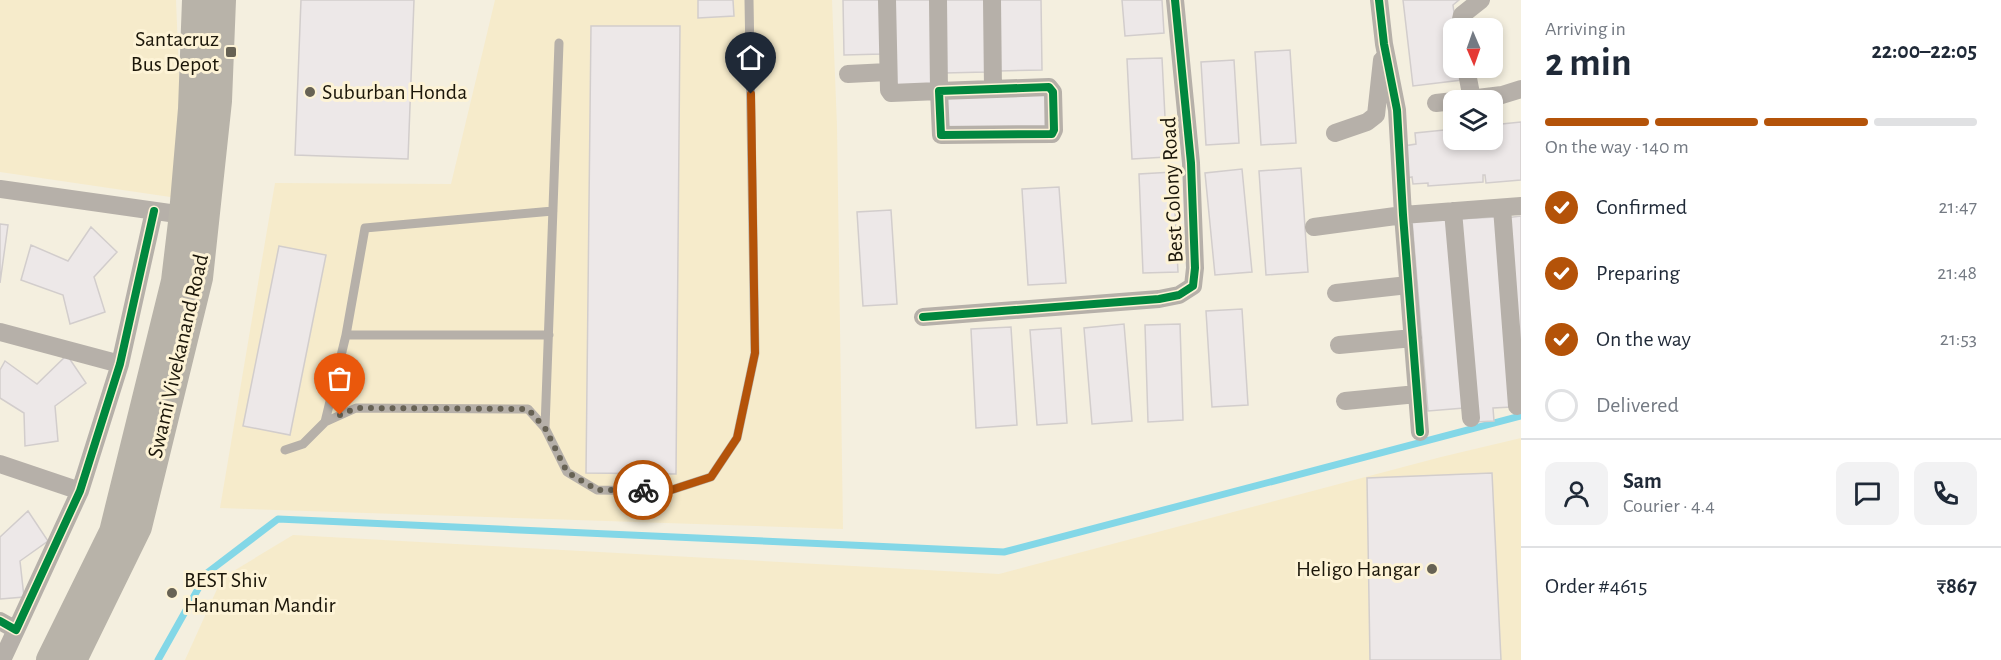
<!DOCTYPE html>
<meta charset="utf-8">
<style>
body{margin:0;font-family:"Alegreya Sans",sans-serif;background:#f2f2f3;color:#1f2937;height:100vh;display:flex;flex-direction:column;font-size:22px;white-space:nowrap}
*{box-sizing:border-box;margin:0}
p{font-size:20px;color:#747a83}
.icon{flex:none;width:33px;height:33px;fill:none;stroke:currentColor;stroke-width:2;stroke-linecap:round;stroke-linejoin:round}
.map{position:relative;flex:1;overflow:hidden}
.details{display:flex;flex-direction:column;background:#fff;width:480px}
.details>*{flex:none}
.needle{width:39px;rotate:178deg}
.buttons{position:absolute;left:1443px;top:18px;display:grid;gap:12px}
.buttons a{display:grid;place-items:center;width:60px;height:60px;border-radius:12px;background:#fff;box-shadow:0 3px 9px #0003;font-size:30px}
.pin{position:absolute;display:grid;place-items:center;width:51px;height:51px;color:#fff;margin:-62px -26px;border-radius:50% 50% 50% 0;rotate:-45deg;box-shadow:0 0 6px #0007}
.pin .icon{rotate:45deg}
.courier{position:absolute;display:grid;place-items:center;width:60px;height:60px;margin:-30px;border:4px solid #b45309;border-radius:50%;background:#fff;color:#222;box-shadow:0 2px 8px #0007}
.summary em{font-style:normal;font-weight:600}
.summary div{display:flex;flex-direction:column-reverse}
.summary{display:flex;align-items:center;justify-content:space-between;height:102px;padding:0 24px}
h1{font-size:39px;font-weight:600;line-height:45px}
.bar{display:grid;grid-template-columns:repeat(4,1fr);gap:9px 6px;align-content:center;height:72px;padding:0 24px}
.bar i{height:8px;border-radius:4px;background:#e0e1e3}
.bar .selected{background:#b45309}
.bar p{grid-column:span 4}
.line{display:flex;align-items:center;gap:15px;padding:0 24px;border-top:2px solid #e0e1e3}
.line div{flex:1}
.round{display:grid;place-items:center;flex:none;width:63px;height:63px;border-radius:12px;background:#f2f2f3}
ol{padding:0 24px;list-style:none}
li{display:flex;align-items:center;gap:18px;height:66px}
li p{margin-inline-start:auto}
li .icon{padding:6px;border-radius:50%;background:#b45309;color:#fff;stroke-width:4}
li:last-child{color:#747a83}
li i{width:33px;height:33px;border:3px solid #e0e1e3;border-radius:50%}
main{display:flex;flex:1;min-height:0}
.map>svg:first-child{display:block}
.built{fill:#f6ebcb}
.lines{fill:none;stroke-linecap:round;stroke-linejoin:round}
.stream{stroke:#83d7e7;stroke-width:7}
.building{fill:#ede8e8;stroke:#d2cdcc;stroke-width:1.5}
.service{stroke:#b6b0a9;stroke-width:9}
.minor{stroke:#b6b0a9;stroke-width:18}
.primary{stroke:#b8b3a9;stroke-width:28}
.cycleway-casing{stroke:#fdf3d6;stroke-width:11}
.cycleway{stroke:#00873e;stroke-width:8}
.done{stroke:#676254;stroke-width:6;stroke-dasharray:0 10.8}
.route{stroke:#b45309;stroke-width:8}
.poi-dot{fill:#676254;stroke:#fdf3d6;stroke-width:2}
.labels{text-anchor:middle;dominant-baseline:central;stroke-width:6;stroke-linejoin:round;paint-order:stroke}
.poi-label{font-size:22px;fill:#1b1609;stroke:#fdf3d6;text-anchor:end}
.street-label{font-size:22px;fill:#1b1609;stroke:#fdf3d6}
</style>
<main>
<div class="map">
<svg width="1521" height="660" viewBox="0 0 1521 660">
<rect width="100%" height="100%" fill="#f4efdf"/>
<path class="built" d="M0 0H176L184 199 0 172Z
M495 0H832L837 126 843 529 220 508 275 183 451 184Z
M1521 438V660H185L222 578 293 535 999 574 1441 457Z"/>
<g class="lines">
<path class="stream" d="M158 660 207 573 278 519 1004 552 1521 416"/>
</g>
<path class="building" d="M301 0H414L408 159 295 155Z
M698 0H733L734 16 698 18Z
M843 0H881L882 54 844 55Z
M892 0H934L935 85 894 86Z
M943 0H985L986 72 944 73Z
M997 0H1041L1042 70 999 71Z
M1122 0H1162L1164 33 1125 36Z
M1403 0H1459L1453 5 1456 28H1454V68H1461L1462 80 1413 86Z
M591 26H680L676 474 586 473Z
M1290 50 1296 143 1261 145 1255 52Z
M1162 58 1167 157 1132 159 1127 59Z
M1234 60 1239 143 1206 145 1201 62Z
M1045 94V132L948 133 947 95Z
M1521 122V180L1486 183 1485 175H1483V182L1428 186V183L1413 184 1412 177 1407 178 1404 146 1416 144 1415 133 1454 129V140H1492V125Z
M1301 168 1308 272 1266 275 1259 171Z
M1242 169 1252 272 1215 275 1205 173Z
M1173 172 1178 272 1143 273 1139 174Z
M1059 187 1066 283 1028 285 1022 189Z
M891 210 897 304 863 306 857 212Z
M1521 216V392L1506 218Z
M1448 217 1464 408 1428 411 1412 220Z
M1496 217 1512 407 1493 408 1494 421 1475 422 1458 219Z
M0 224 8 225 0 283Z
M91 227 117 252 94 277 105 312 70 324 63 295 21 280 31 245 68 261Z
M279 246 326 255 290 435 243 426Z
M1242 309 1248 405 1212 407 1206 311Z
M1124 324 1132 421 1092 424 1084 328Z
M1180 324 1183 420 1148 422 1145 325Z
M1011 327 1017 425 976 428 971 329Z
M1061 328 1067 423 1037 425 1030 330Z
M67 355 86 383 55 406 58 441 25 446 24 413 0 398V370L5 361 37 384Z
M1492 473 1501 660H1370L1367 478Z
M28 511 48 541 20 561 24 597 0 599V537Z"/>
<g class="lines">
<path class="service" d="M346 335H549
M325 422 346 335 365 228 553 211
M545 428 559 43
M285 450 303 444 325 422 356 408 528 409 545 428 567 472 597 490 668 491 711 477 737 438 755 353 749 0"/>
<path class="minor" d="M887 0 889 90 891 93 939 91 938 0
M992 0 993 89
M1379 0 1384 44 1397 110 1403 215 1420 432
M1459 28 1462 15 1481 0
M1466 68 1472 99
M848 74 888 72
M1049 87 1053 92 1054 130 1052 134 941 135 939 91Z
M1461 100 1502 95 1521 89
M1436 103 1454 101
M1335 133 1367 122 1376 115 1382 60
M0 189 191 216
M1502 208 1517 406
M1453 211 1471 418
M1314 227 1403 215 1521 206
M1336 293 1408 285
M923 317 1159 299 1179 295 1193 286 1195 268 1191 163 1175 0
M0 332 120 364
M1339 345 1413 338
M1345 401 1417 394
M0 464 80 491
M0 621 16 630 80 491 120 364 154 211
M2 660 16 630"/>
<path class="primary" d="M50 660 113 532 175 281 183 214 192 109 196 0
M73 660 138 527 199 278 218 101 222 0"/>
<g class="cycleway-casing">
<path id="cycleway" d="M1379 0 1384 44 1397 110 1403 215 1420 432
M1049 87 1053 92 1054 130 1052 134 941 135 939 91Z
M923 317 1159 299 1179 295 1193 286 1195 268 1191 163 1175 0
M0 621 16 630 80 491 120 364 154 211"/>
</g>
<use href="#cycleway" class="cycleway"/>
</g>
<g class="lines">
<path class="done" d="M340 415 356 408 528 409 545 428 567 472 597 490H643"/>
<path class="route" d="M643 490 668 491 711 477 737 438 755 353 751 94"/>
</g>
<g class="poi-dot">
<rect x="225" y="46" width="12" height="12" rx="3"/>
<circle cx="310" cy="92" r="6"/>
<circle cx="1432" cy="569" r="6"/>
<circle cx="172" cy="593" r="6"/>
</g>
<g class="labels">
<g class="poi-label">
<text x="219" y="39">Santacruz<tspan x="219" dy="25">Bus Depot</tspan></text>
<text x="322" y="92" text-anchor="start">Suburban Honda</text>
<text x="1420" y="569">Heligo Hangar</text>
<text x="184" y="580" text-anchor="start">BEST Shiv<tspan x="184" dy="25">Hanuman Mandir</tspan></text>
</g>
<g class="street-label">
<text transform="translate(1172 190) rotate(-93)">Best Colony Road</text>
<text transform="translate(178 356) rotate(-77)">Swami Vivekanand Road</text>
</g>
</g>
</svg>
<div class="buttons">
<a><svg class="needle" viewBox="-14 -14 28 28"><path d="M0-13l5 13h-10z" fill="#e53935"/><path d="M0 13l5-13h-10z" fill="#747a83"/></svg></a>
<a><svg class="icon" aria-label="layers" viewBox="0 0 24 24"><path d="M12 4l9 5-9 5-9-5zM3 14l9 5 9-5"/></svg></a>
</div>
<div class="pin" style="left:340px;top:415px;background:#ea580c"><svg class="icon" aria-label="bag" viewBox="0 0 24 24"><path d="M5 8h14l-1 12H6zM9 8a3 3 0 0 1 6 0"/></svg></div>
<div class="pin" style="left:751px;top:94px;background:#1f2937"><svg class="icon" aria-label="home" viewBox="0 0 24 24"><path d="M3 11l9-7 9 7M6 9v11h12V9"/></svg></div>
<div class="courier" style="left:643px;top:490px"><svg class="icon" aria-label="bike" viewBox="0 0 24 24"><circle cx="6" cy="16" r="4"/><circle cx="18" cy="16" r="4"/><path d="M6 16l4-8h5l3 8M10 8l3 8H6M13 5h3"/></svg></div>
</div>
<section class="details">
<div class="summary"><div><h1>2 min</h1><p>Arriving in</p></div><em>22:00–22:05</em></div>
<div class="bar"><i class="selected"></i><i class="selected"></i><i class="selected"></i><i></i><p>On the way · 140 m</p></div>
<ol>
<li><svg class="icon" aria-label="check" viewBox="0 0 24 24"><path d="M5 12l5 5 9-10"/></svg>Confirmed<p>21:47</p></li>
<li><svg class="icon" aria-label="check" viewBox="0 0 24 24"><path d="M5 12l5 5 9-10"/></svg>Preparing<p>21:48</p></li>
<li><svg class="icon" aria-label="check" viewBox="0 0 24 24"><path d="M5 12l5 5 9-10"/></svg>On the way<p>21:53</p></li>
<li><i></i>Delivered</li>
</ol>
<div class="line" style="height:108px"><a class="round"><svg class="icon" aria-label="person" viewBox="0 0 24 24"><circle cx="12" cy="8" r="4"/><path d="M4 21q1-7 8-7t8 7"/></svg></a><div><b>Sam</b><p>Courier · 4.4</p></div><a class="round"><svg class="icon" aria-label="chat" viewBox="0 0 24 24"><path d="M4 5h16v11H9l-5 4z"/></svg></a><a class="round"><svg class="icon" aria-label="phone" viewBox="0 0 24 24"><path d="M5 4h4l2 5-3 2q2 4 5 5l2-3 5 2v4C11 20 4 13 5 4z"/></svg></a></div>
<div class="line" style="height:78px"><div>Order #4615</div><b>₹867</b></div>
</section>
</main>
